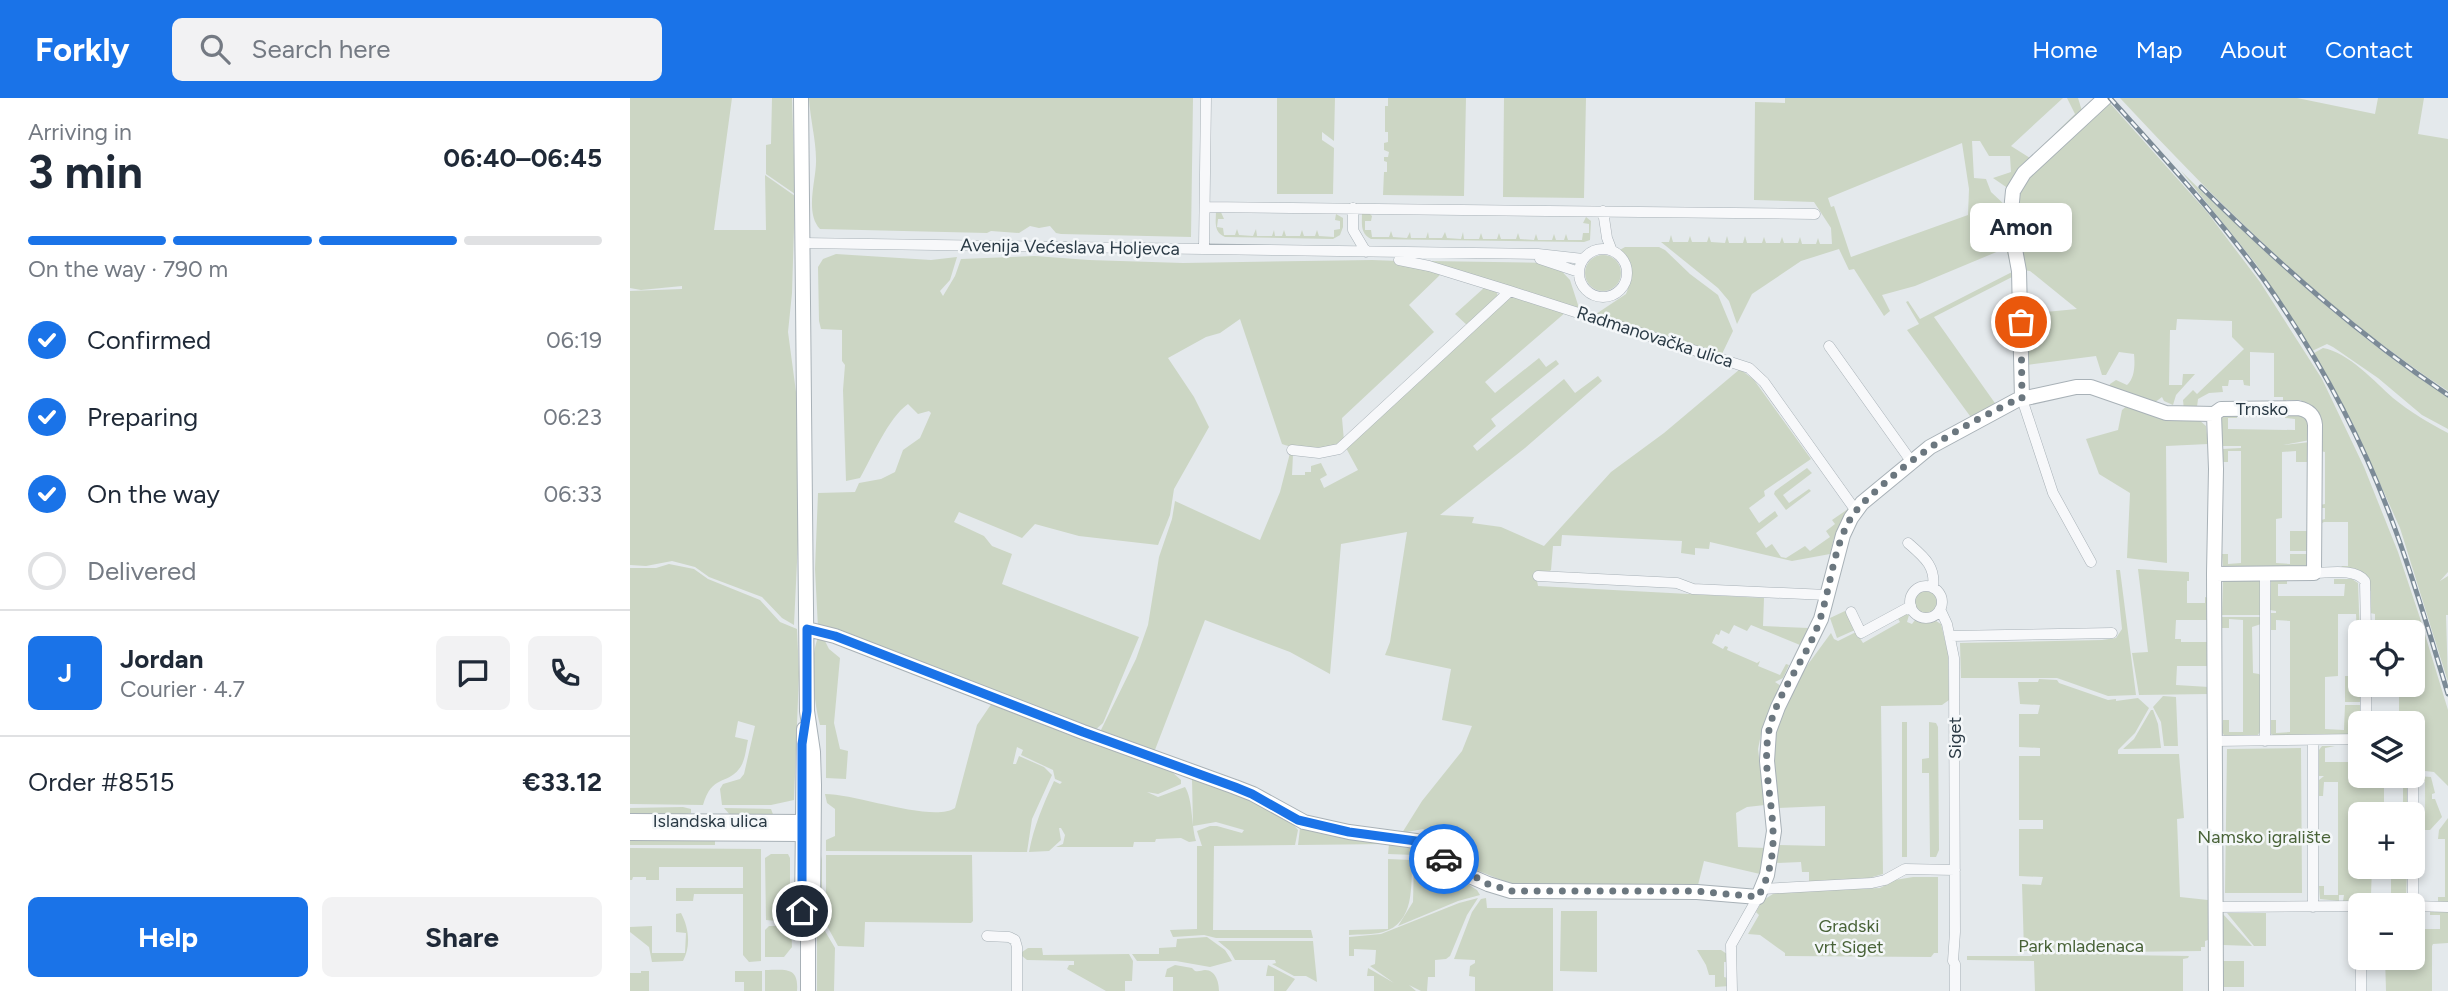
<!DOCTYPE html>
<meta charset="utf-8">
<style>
body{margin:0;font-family:Figtree,sans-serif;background:#f2f2f3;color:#1f2937;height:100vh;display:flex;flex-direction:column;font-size:26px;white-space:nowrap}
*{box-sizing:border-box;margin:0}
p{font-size:23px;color:#747a83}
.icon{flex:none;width:38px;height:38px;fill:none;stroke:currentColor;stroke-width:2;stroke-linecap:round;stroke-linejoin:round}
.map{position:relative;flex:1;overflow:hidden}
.drawer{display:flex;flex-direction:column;background:#fff;width:630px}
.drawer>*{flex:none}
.tools{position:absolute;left:1718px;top:522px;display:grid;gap:14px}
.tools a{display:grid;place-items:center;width:77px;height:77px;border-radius:10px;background:#fff;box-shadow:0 4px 10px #0003;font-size:35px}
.pin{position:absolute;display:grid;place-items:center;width:60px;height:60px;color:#fff;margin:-30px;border:4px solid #fff;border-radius:50%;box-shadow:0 2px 7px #0007}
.courier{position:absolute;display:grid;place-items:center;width:70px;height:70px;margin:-35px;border:5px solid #1a73e8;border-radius:50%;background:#fff;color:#222;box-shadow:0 2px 9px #0007}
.bubble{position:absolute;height:49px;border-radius:10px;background:#fff;box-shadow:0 4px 10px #0003;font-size:23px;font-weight:700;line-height:49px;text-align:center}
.summary em{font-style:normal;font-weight:700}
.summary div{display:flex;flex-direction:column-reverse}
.summary{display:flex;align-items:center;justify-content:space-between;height:119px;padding:0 28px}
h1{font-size:46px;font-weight:700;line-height:52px}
.bar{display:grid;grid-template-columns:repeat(4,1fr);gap:10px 7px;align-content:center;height:84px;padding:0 28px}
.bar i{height:9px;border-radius:5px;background:#e0e1e3}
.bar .on{background:#1a73e8}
.bar p{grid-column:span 4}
.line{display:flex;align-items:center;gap:18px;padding:0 28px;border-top:2px solid #e0e1e3}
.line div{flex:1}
.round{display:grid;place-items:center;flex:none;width:74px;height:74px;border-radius:10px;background:#f2f2f3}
ol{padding:0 28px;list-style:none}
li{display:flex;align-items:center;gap:21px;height:77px}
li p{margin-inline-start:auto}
li .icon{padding:7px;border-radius:50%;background:#1a73e8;color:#fff;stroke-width:4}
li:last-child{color:#747a83}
li i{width:38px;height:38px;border:4px solid #e0e1e3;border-radius:50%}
.primary-button{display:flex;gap:14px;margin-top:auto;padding:14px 28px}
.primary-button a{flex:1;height:80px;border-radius:10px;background:#1a73e8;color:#fff;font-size:28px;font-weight:700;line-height:80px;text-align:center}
.primary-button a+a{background:#f2f2f3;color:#1f2937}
header{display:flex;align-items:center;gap:42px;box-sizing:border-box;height:98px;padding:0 35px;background:#1a73e8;color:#fff}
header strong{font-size:33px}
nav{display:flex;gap:38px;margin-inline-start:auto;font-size:24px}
.search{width:490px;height:63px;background:#f2f2f3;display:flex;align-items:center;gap:18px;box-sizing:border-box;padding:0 24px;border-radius:10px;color:#747a83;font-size:26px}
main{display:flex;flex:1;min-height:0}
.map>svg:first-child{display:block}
.green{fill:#ccd6c4;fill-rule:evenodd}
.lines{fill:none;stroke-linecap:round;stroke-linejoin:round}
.street-casing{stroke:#a8b1b7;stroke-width:11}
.secondary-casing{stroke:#a8b1b7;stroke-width:16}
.street{stroke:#f7f8fa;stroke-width:10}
.secondary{stroke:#fff;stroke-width:14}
.rail-casing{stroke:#7c8b97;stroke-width:5}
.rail{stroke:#f4f7f9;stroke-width:2.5;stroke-dasharray:8;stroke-linecap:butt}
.done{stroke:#6b777f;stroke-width:7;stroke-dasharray:0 12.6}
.route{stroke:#1a73e8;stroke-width:9}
.labels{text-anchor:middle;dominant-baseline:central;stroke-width:5;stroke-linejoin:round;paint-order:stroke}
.street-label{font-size:18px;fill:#2a3a45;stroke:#f4f7f9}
.park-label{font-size:18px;fill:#486237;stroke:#f4f7f9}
</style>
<header>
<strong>Forkly</strong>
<div class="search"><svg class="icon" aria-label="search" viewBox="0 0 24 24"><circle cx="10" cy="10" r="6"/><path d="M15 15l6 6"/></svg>Search here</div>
<nav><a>Home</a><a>Map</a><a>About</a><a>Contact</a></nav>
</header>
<main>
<section class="drawer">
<div class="summary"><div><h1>3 min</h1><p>Arriving in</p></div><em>06:40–06:45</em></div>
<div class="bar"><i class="on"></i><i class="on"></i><i class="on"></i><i></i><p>On the way · 790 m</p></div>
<ol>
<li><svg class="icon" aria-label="check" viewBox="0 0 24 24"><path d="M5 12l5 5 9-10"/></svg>Confirmed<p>06:19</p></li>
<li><svg class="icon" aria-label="check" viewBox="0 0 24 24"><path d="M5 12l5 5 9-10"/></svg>Preparing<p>06:23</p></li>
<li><svg class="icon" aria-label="check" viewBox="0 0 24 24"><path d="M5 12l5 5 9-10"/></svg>On the way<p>06:33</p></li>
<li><i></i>Delivered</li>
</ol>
<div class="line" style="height:126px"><b class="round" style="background:#1a73e8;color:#fff">J</b><div><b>Jordan</b><p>Courier · 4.7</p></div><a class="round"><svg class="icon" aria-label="chat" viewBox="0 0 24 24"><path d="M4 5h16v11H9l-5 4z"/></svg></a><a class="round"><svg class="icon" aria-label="phone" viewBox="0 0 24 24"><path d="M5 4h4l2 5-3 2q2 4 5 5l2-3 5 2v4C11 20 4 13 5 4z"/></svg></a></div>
<div class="line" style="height:91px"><div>Order #8515</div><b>€33.12</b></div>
<div class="primary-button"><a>Help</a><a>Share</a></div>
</section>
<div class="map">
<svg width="1818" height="893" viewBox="0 0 1818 893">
<rect width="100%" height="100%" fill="#e4e9ec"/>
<path class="green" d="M0 0H102L84 132H136L135 77 165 98 162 195 158 234 168 309 169 422 164 527 152 520 132 499 79 479 65 469 42 463 16 468 0 467V193L52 191V188L11 192 0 190Z
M142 0H162L165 96 136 76V47L141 46Z
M179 0H563L561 139 431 136 426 135 420 128 409 130 400 128 389 135 361 133 357 135 190 131C174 114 187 80 186 61 186 42 180 20 179 0Z
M647 0H705L704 43 692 34V42L704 50 703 96H647Z
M758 0H836L834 98 753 97 754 74H757V64L754 63V59H758L759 54 754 52V45L758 44V34H755V8H758Z
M874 0H956L954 100 873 99Z
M1155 0H1433L1381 48 1400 60 1445 16 1437 0H1448L1452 13 1379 91 1363 80 1381 74 1380 58H1359L1350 43H1342L1344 80 1356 81 1361 94 1376 108 1384 178 1304 219 1367 308 1342 320 1340 318 1277 232 1289 226 1276 204 1278 203 1290 221 1382 174 1376 150 1285 188 1252 197 1260 213 1254 218 1224 171 1219 172 1209 151 1171 163 1122 196 1107 226 1099 203 1088 190 1031 144H1039L1041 137 1043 144H1058L1060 138 1062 144H1077L1079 138 1081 144 1095 145 1097 138 1099 145H1113L1115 138 1117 145H1132L1134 139 1136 145H1150L1152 139 1154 145H1168L1170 139 1172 146H1186L1188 140 1190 146H1202L1201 130 1184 104 1124 102 1125 4 1155 5ZM1332 45 1339 91 1338 117 1221 159 1204 108 1201 109 1198 100Z
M1490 0H1667L1745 16 1748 0H1794L1788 36 1818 41V293C1695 213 1590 107 1490 0Z
M1478 3 1577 114 1630 184 1692 281 1734 369 1768 454 1790 520 1818 612V688L1804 674 1786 672 1783 625H1769V586H1783V534H1745V516L1740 515 1739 513 1741 512V493L1739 492 1738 487 1711 468H1718V424H1694L1688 427 1691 422 1695 421V410H1690V407L1695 406V354L1690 353 1671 302H1656V307H1653V299H1644V255L1620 254V288L1614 287 1613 282H1599L1598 288H1592L1593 294 1579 295 1568 301 1567 309 1554 312 1553 302 1563 292 1567 296 1614 251 1602 239V223L1547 221 1546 232H1540L1539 287H1552L1553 276H1565L1546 297 1543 307 1534 303 1532 299 1524 305 1479 290 1480 286 1486 282 1497 287C1505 280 1505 266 1504 256L1489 254 1476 277H1472L1466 258 1397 267 1395 216 1447 211 1400 173 1393 172 1388 148V100L1395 80Z
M1551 73C1634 154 1720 236 1818 299V331L1792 317 1748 280 1703 249 1697 246 1682 253 1626 166Z
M590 112 594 121H588L587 129 593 130 594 137H605L607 131 609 137 623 138 626 131 627 138H642L644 132 645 138H652L654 132 656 138H670L672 132 674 138H685L687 132 689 138 704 139V132L710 131V123L705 122 706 116 713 120V129L710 137 703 141 595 139C583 134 586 123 586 113Z
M732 114 739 115 742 118 741 123H735V132H741L742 139H759L761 133 763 139 777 140 780 134 781 140H796L798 134 799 140H812L815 134 817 140 831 141 833 134 834 141H849L851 135 853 141H867L869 135 871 141H886L888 135 890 141 904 142 906 136 908 142H922L924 136 926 142H934L936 136 938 142H952L953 135H959V126L953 125 956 119 961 123 960 142 954 144 741 141C730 135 732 126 732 114Z
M995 149H1029L1035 152 1060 176 1088 197 1103 233 1091 258 1084 252 1026 238 966 216 996 196C1003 179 1002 166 988 153Z
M206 156 301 162 327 159 320 182 310 193 313 198 325 178 331 161 405 158 459 162 553 165 742 162 769 163 813 174 779 207 804 234 712 320 714 343C700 357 670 352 652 346L610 221 590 235 576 239 538 260 564 299 579 329 544 391 540 417 528 447 449 438 405 426 392 440 329 414 324 424 354 438 362 448 382 456 372 486 509 539 473 625 463 634 188 530 185 471 188 395 225 394 229 385 251 381 265 374 273 352 290 340 301 315 299 313 288 316 278 306C258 320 242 359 230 380L216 383 213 292 215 267 212 263V232L191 231 189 223 188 169 193 161Z
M955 175a18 18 0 1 1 36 0a18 18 0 1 1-36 0Z
M798 163 924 165 940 182 949 210Z
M855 189 866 193 868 198 838 228 825 216Z
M883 199 936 214 855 284 865 295 909 260 916 269 926 262 929 266 861 321 866 328 843 348 847 353 934 281 945 295 968 278 972 283 895 350 810 417 844 419 842 425 871 429 914 448 981 374 1034 335 1110 271 1124 282 1181 361 1134 393 1135 398 1119 410 1129 425 1145 413 1148 418 1126 435 1136 450 1142 446 1151 459 1156 460 1175 448 1180 453 1200 439 1196 433 1205 426 1202 422 1218 411 1219 413 1204 440 1200 456 1162 463 1080 444 1079 451 1065 450V457L1051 455 1052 443 932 437 931 448H923L921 472 907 483 908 488 1134 500 1133 528 1179 530 1170 547 1121 527 1117 533 1104 527 1099 536 1091 532 1089 537 1086 536 1082 545 1093 551 1095 548 1098 549 1097 552 1127 565 1130 563 1128 568 1150 577 1156 566 1159 567 1153 580 1145 584 1151 588 1132 631 1128 651 1135 707 1117 709 1106 715 1108 749 1136 750 1130 776 1074 763 1068 787 886 788 824 763 804 737 793 731 772 735 792 703 832 653 842 628 812 622 821 571 755 557 760 544 777 434 711 446 700 576 660 554 575 522 523 657 469 636 506 561 518 527 529 459 542 421 545 403 630 442 650 394 660 355 663 356 662 377H675V374H681V368L691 365 697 377 690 381 694 390 728 372 716 350 877 201Z
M1693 250C1718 254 1745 284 1763 300 1780 314 1799 325 1818 335V474L1810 483 1818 478V517H1816L1818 584 1770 430 1724 328 1684 255Z
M1498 307 1568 321 1576 328 1578 346 1536 348 1537 465 1497 460 1500 395 1469 376 1456 341 1488 332 1492 312Z
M1607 316V320H1598V331L1665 332V321L1655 320V316H1670L1678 322 1680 342 1653 347 1680 344 1679 364H1666V353L1652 354V420L1646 421V465L1660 466V456H1680V470L1593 471 1592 456H1598V466L1611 465V353H1598V364H1592V351L1611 350V348H1591L1592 319Z
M1177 370 1182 375 1153 397 1159 405 1179 391 1181 393 1156 412 1144 396 1145 393Z
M1660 433H1680V453H1660Z
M39 466 64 471 78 481 130 502 150 524 167 531 169 576 164 702 141 707H92L90 691 93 686 110 681 114 676 125 628 108 623 105 639 118 642C116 651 115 664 109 671 97 687 82 676 73 707L0 706V470H26Z
M1508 471 1559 474V483H1557V505H1575V499L1578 500V522H1546L1545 541H1551V544H1579L1578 568H1547L1546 587 1579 589V596L1509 597 1502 555 1518 554Z
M1486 472H1490L1506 597 1478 598 1427 580H1331L1330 545 1472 542 1486 540 1492 531Z
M1657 481V486H1648V498H1714L1715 486H1704V481H1722L1728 485 1730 541H1727L1726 516H1708V578L1695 579V631L1714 632 1715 607H1730V634L1727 637 1645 638 1641 636V622H1646V635L1660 634V523L1646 522V532H1641V515H1646V513L1640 512 1641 482Z
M1593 482 1630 483 1631 517H1592Z
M1285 504a11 11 0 1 1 22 0a11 11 0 1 1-22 0Z
M1215 513 1225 532 1207 540 1200 520Z
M1275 516 1279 517 1277 524 1282 526 1285 522 1294 525 1306 523 1311 526 1318 555 1319 602 1312 607 1251 608 1253 776 1232 782 1179 784V774H1172L1171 764 1145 765 1149 747 1195 748V708L1147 710 1141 648 1155 606 1176 569 1201 535 1204 541 1208 543 1226 534 1233 545 1270 524 1267 519Z
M1592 519H1631V526L1622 529 1623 575 1629 576 1631 578 1630 634 1627 638 1595 639 1592 634 1593 622H1599V634H1613V522L1599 521V530H1592Z
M188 540 194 541 199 551 210 560 204 625 210 651 218 653 216 681 196 680V627H190C184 605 179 560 188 540Z
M1727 543H1730V604H1715V578H1727Z
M1409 581 1427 582 1429 585 1478 602 1486 601V603L1508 600 1519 610 1505 635 1488 652V656H1549L1554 720 1547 721 1550 799 1578 802V842L1575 843V849H1571V853L1491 854 1490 857 1559 858 1558 860 1553 861V893H1405L1404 863 1337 862V858H1402V853H1394L1392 786 1411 787 1413 779 1389 778V731H1413V722H1389V658H1410V650L1389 649V616H1408L1410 607 1390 606 1388 584H1408Z
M1533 598 1546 599 1548 648H1534L1531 624 1523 609Z
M362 605 373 611 541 673 551 682V686L528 696 517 694 528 699 555 689C563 702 561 726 566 743L559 744 551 740 526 741 525 744H504L503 749H426L433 746 435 737 431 730H429L431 742 419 753 399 754C404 728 413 707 424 683L430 686 432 684 425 681 423 672 391 657 393 652 387 649 383 666H386L389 658 414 669 422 677 402 721 397 754 196 753V742L205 738V711L197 705 195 696C227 696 303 725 325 710L347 627Z
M1521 612H1523L1528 626 1531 650 1493 651 1504 641Z
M1272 624H1277V759H1272Z
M1299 624 1306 625 1308 629 1309 752 1306 759H1300L1299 675H1292V661L1299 660Z
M1692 648H1705L1695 650V664H1731V677L1777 678V708L1773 704V681H1754V716H1731V768H1742L1741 797 1761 798V773H1777L1776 802 1713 803 1714 797H1709V803L1690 801 1689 788H1694V797H1708V684H1694L1693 698H1689V682L1694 678H1689V652Z
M1671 650 1672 795H1595L1597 651Z
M1786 678 1801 679 1805 695 1802 696V701H1805L1812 719 1800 732H1795V683L1787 682Z
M562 680C588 689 654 711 668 732L665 747 584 748 583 832H681L683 840H586L574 837 543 839 540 832 567 831V748H572L567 733 580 728H587L612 735 614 732 586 724 563 728Z
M53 709 61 711V715L39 719 0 718V710Z
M94 710 141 711 144 719 101 718Z
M1818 720V806L1808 805V799H1815V741H1808L1809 732Z
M670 730 786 749 785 757 758 756 759 746 668 747Z
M0 742H85V747H0Z
M0 750 131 751V863L119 864 113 857V796H64L63 803H46V790H113V769H29V782H16V779H3L2 782H0Z
M788 751 801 763 847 792 850 797 828 803 768 828 783 804 784 763 787 759Z
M141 756H158L160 760V820L157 824 136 822 135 760Z
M187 757H191L192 762V828L205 850 204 893H187Z
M196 757H342L343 823 341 825 235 824 234 849 208 848 196 826Z
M758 761 782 762C781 788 785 825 753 834 743 837 730 836 719 837V832L758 831Z
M1283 779H1308V855H1304L1301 859 1155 858V855L1130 837 1118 836 1129 817 1126 814 1132 803 1146 794 1250 790 1265 782Z
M848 800 837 817 820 858 816 861 805 862V879H798L797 893H791L779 887 786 893H744V878H737L738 870 764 885 740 868 745 866 746 852 724 851V858H719V839L751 836 829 805Z
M856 800 857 810H923V893H845V879L839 878 840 868 845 865V862L824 861 842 814 851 801Z
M931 813H967V874L930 873Z
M1800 814H1818V845L1803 846 1802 848V893H1756L1755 859H1783V831H1810V817H1800Z
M51 815C59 830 61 848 53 863L22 864 19 849 0 834V829L22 828V855H55L56 835 46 834V816Z
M1597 815H1636V848H1624Z
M1593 816 1622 848 1593 847Z
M139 828H161L162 849 154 859H135V832Z
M577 839 595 852 602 863 580 869 546 863H507L502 856H529V850L546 849 547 841Z
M588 843H683L687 884 676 878H664L642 866 646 865 645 862H605L600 853Z
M398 850H412L413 857 499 856 503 863 502 883H495V893H476L437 871 439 867H444V863L397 862 392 858V854Z
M1067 852H1091L1097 856 1098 864H1094V879L1098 880 1100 888 1085 889V877H1079L1076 867Z
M1592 863H1614V889H1592Z
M545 867 562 870 565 873C569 874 572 872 575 872 586 872 589 885 589 893H543V879H535L537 871Z
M638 867 665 881 656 893H644V878H636Z
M135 872C155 872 169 868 167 893H135Z
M11 873H19V893H0V875H11Z
M105 873H132V893H114V884H105Z"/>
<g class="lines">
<g class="street-casing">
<path id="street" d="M575 109 1185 116
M723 110V132L736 154
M973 113 977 140 982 153
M173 145 908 156 953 161
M574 151 576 0
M949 175a24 24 0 1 1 48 0a24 24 0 1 1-48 0Z
M910 161 949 174
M769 162 799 168 880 193 1119 270 1134 284 1226 413
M1199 248 1281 363
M1392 301 1423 395 1461 464
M662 352 689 355 709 351 880 193
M1278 445C1294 459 1306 468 1303 490
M1684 475C1699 475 1725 470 1735 483L1736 534
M1635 476V643
M908 478 1047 485 1063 491 1197 497
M1280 504a16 16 0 1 1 32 0a16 16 0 1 1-32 0Z
M1310 511 1317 526 1324 560 1325 834 1323 863 1325 866V893
M1221 514 1231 535 1281 508
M1320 538 1482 535
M1736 625V586
M1683 642V809
M1585 643 1731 641
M1783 677V716
M1132 791 1242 785 1255 782 1275 771 1325 772
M1783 807V768
M1783 808 1818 809
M1585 809 1731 808
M357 838 379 839 385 842 387 849V893
M1731 859V893
M1102 893 1101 847 1128 799"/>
</g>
<g class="secondary-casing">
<path id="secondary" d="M171 0 177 613 183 654 184 687 183 814 178 838V893
M1392 301 1389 173 1380 124 1383 93 1394 75 1475 0
M1584 316 1586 371 1584 476 1586 893
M1584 316 1591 311 1668 310C1678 312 1684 316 1685 327L1684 475 1584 476
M177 531 205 538 453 634 605 689 623 696 674 724 719 734 786 743 842 779 858 786 881 793 1067 794 1128 799 1137 777 1144 733 1137 663 1139 633 1148 609 1191 521 1213 437 1221 420 1232 405 1300 349 1387 302 1446 289H1461L1536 315 1584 316
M174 631 172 813 177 834
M0 723 172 724 180 727
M0 735 172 736 180 734"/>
</g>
<use href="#street" class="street"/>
<use href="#secondary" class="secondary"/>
<g class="rail-casing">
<path id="rail" d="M1480 0C1533 59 1587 117 1634 182 1685 254 1730 336 1761 420 1783 478 1800 537 1818 596
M1571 89C1648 165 1728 237 1818 297"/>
</g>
<use href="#rail" class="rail"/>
</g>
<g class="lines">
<path class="done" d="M814 761 858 786 881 793H1066L1128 799C1160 741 1130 694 1138 638 1143 602 1170 569 1184 537 1200 501 1200 460 1218 425 1225 411 1237 401 1249 390 1282 360 1318 336 1358 316 1369 311 1380 303 1392 301L1391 224"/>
<path class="route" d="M172 813V646L177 613V531L205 538 453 634 605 689 622 696 668 722 719 734 786 743 814 761"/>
</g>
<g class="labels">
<g class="street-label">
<text transform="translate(440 149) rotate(1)">Avenija Većeslava Holjevca</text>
<text transform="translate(1025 239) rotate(18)">Radmanovačka ulica</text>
<text x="1632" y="311">Trnsko</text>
<text transform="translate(1325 640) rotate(-90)">Siget</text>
<text x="80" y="723">Islandska ulica</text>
</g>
<g class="park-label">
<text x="1634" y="739">Namsko igralište</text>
<text x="1219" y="828">Gradski<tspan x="1219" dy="21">vrt Siget</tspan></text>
<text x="1451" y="848">Park mladenaca</text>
</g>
</g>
</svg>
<div class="tools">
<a><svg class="icon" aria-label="locate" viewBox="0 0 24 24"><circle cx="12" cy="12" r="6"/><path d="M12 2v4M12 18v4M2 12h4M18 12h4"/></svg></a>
<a><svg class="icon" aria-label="layers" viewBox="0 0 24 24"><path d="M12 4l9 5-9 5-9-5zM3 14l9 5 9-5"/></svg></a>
<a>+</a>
<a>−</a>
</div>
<div class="pin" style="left:1391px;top:224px;background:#ea580c"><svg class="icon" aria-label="bag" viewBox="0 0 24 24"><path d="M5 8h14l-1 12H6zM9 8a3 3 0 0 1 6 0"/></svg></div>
<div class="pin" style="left:172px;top:813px;background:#1f2937"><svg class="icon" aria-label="home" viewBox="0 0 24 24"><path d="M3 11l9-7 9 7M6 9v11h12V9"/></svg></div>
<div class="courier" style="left:814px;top:761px"><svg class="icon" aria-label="car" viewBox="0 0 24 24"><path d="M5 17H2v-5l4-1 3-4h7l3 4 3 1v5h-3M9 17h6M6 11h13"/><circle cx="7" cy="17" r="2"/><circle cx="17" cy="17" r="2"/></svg></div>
<div class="bubble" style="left:1340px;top:105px;width:102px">Amon</div>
</div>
</main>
